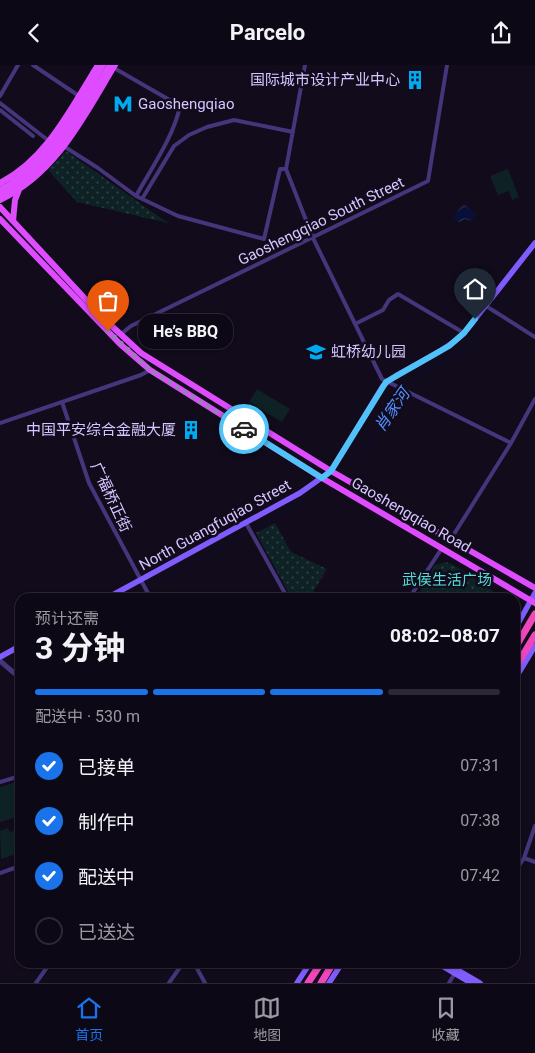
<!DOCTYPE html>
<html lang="zh">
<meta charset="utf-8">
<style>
body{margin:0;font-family:Roboto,"Noto Sans SC",sans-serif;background:#1b1622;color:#f1f3f6;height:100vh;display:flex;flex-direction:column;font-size:19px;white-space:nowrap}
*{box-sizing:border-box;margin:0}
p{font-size:16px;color:#9a9aa0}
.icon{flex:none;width:28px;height:28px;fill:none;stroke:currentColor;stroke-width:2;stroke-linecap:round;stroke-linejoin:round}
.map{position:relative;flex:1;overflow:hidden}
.side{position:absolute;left:15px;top:528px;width:505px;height:375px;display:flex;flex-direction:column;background:#0d0815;border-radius:15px;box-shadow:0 1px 4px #0004,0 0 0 1px #2d2934}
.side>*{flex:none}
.pin{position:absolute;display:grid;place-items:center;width:42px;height:42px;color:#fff;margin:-51px -21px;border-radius:50% 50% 50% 0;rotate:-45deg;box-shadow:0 0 5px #0007}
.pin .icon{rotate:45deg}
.courier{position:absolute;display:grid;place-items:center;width:50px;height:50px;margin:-25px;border:4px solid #4fc3f7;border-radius:50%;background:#fff;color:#222;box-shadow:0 1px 6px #0007}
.bubble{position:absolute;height:35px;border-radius:15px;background:#0d0815;box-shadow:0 1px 4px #0004,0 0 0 1px #2d2934;font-size:16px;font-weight:700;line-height:35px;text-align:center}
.headline em{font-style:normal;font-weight:700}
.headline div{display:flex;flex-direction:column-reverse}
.headline{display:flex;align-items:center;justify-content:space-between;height:85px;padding:0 20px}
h1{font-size:32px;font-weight:700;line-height:38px}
.bar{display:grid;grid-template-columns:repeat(4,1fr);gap:8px 5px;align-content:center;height:60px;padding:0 20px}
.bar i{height:6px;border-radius:4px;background:#2d2934}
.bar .on{background:#1a73e8}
.bar p{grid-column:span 4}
ol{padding:0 20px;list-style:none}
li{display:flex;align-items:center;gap:15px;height:55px}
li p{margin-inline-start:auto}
li .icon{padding:5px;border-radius:50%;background:#1a73e8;color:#fff;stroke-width:4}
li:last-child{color:#9a9aa0}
li i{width:28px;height:28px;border:2px solid #2d2934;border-radius:50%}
header{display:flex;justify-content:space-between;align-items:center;height:65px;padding:0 20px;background:#0d0815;font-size:22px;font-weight:700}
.tab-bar{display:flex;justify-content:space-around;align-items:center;height:70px;border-top:1px solid #2d2934;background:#0d0815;font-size:14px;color:#9a9aa0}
.tab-bar a{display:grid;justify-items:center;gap:2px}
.tab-bar .on{color:#1a73e8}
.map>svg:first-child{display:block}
.park{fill:url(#park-dots)}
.pitch{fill:#0e2225}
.water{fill:url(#water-waves)}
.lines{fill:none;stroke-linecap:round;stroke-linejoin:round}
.stream{stroke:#081037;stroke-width:1}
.minor{stroke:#45357b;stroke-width:4}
.tertiary{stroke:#45357b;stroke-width:5}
.secondary{stroke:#805cff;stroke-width:5.5}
.primary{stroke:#df4cff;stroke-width:6}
.trunk{stroke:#ef46bb;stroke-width:7}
.primary-bridge{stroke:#df4cff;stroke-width:6}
.done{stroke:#9284b0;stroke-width:5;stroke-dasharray:0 9}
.route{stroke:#4fc3f7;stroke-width:6}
.labels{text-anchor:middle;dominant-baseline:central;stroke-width:5;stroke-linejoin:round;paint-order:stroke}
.poi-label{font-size:15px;fill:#d7c5ff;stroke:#110b1c;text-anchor:end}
.street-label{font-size:15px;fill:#d7c5ff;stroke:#110b1c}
.park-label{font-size:15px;fill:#52ded6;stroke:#110b1c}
.water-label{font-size:16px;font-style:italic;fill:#538eff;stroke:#110b1c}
</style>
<header><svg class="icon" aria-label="back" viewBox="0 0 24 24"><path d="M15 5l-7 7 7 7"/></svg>Parcelo<svg class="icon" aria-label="share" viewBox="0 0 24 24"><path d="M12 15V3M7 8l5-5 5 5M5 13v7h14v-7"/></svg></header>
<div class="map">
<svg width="535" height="918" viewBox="0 0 535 918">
<defs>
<pattern id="park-dots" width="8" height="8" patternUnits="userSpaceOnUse" patternTransform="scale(1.25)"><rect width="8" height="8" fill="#0e2225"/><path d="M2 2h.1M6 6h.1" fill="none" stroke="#304146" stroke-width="1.8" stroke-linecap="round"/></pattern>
<pattern id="water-waves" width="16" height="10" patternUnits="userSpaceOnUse" patternTransform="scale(1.25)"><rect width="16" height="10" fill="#081037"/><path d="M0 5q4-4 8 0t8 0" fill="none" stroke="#2b3155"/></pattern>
</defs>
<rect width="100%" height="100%" fill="#110b1c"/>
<path class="park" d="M66 86 168 158 77 137 48 105Z
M275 458 291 487 327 504 310 532H291L256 468Z
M446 497C466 505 483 521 502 532H417L435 500Z"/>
<path class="pitch" d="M508 104 519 132 512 135 509 126 498 130 490 111Z
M257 324 290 344 282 357 249 337Z
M20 716V751L0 757V722Z
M8 763 10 767 20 764V788L1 794 0 766Z"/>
<path class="water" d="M464 139 476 150 471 156 465 154 460 157 456 156 453 151Z"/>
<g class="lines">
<path class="stream" d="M498 246 535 197
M406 324 419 310 467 283 495 249
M358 395 403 327
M258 462 319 427
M158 517 247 468
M132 532 137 530
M9 601 20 595
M0 607 6 603"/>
<path class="minor" d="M33 0 79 31
M305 0 286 104 313 173 382 314 511 378
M114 3 180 41C174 71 151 104 136 131
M0 31 18 0
M0 38 49 76
M0 45 33 71
M65 82 98 103 136 131 178 151 264 174 280 104H286
M142 134 174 81 189 70 207 62 234 55 293 67
M486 241 535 272
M355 259 383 245 389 235 398 229 464 268
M120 270 131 261 428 116 447 0
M62 337 89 418 150 532
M0 358 141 310 150 305
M246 458 287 532
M451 474 511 378 535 334
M410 532 442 483
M0 717 20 711
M524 793 535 797
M515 807 524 793 535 761
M0 808 20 801
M194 898 205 918
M36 918 50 898
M169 918 183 898
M449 918 461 898"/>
<path class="tertiary" d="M0 596 20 613"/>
<path class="secondary" d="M109 532 300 428 331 406 383 321C391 312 401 308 410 303 429 292 449 283 464 268L535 178
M515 564 535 528
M0 592 20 581
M515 614 535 581
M437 898 471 918
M446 898 480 918
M297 918 310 898
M329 918 342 898"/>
<path class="primary" d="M0 118C47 94 71 43 98 0
M0 125C51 99 76 47 103 0
M0 135C57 108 84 51 115 0
M0 142 103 253 141 288 331 406 535 523
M0 154 120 279 150 305 322 413 535 538
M13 156 15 135 19 125"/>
<path class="trunk" d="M515 583 535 549
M515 603 535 570
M308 918 321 898
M321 918 333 898"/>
<path class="primary-bridge" d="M0 130C55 101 79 50 110 0"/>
</g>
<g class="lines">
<path class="done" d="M108 266 150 305 244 364"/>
<path class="route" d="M244 364 322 413 331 406 386 317 449 281 464 268 475 254"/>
</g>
<defs>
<g id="building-bare" transform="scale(1.5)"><path d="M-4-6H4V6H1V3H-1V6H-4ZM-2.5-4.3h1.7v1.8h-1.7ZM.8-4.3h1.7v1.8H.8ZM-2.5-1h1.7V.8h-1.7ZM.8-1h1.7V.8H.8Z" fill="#00aaf0" stroke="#110b1c" stroke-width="2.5" paint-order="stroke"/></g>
<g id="metro-bare" transform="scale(1.5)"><path d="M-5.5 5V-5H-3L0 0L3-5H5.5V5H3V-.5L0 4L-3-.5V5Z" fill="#00aaf0" stroke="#110b1c" stroke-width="2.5" paint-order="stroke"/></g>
<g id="school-bare" transform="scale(1.5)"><path d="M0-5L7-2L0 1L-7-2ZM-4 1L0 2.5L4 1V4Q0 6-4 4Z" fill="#00aaf0" stroke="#110b1c" stroke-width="2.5" paint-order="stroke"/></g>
</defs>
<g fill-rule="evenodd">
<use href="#building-bare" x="415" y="15"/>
<use href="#metro-bare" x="123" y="39"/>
<use href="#school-bare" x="316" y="287"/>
<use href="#building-bare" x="191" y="365"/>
</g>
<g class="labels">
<g class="poi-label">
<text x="400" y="15">国际城市设计产业中心</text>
<text x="138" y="39" text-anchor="start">Gaoshengqiao</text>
<text x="331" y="287" text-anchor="start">虹桥幼儿园</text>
<text x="176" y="365">中国平安综合金融大厦</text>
</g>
<g class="street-label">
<text transform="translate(321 156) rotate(-26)">Gaoshengqiao South Street</text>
<text transform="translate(111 432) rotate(65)">广福桥正街</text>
<text transform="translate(411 450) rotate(30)">Gaoshengqiao Road</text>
<text transform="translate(215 460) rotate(-29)">North Guangfuqiao Street</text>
</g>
<g class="park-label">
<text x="447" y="515">武侯生活广场</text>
</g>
<g class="water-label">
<text transform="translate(392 345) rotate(-55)">肖家河</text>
</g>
</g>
</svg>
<div class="pin" style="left:108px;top:266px;background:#ea580c"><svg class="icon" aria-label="bag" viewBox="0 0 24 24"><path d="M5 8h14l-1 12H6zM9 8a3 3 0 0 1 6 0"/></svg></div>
<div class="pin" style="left:475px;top:254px;background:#1f2937"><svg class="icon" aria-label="home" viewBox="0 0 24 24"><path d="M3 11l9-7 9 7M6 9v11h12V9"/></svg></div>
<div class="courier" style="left:244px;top:364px"><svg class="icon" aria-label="car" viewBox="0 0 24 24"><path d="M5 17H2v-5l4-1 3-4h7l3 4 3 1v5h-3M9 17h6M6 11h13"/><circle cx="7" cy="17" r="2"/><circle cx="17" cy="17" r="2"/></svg></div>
<div class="bubble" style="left:138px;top:249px;width:95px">He’s BBQ</div>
<section class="side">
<div class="headline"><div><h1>3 分钟</h1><p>预计还需</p></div><em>08:02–08:07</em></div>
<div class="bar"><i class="on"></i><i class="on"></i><i class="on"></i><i></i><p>配送中 · 530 m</p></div>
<ol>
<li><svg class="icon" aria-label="check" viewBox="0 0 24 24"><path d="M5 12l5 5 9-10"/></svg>已接单<p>07:31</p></li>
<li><svg class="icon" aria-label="check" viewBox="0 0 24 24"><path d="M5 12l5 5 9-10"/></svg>制作中<p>07:38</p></li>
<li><svg class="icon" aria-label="check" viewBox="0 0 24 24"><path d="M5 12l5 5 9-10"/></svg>配送中<p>07:42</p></li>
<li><i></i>已送达</li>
</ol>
</section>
</div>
<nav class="tab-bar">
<a class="on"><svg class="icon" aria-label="home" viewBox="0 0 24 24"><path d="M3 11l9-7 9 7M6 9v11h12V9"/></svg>首页</a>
<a><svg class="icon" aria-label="map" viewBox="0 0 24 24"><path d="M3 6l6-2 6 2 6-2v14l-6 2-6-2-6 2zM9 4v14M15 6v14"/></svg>地图</a>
<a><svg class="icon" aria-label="saved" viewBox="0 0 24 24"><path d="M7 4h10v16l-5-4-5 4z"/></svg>收藏</a>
</nav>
